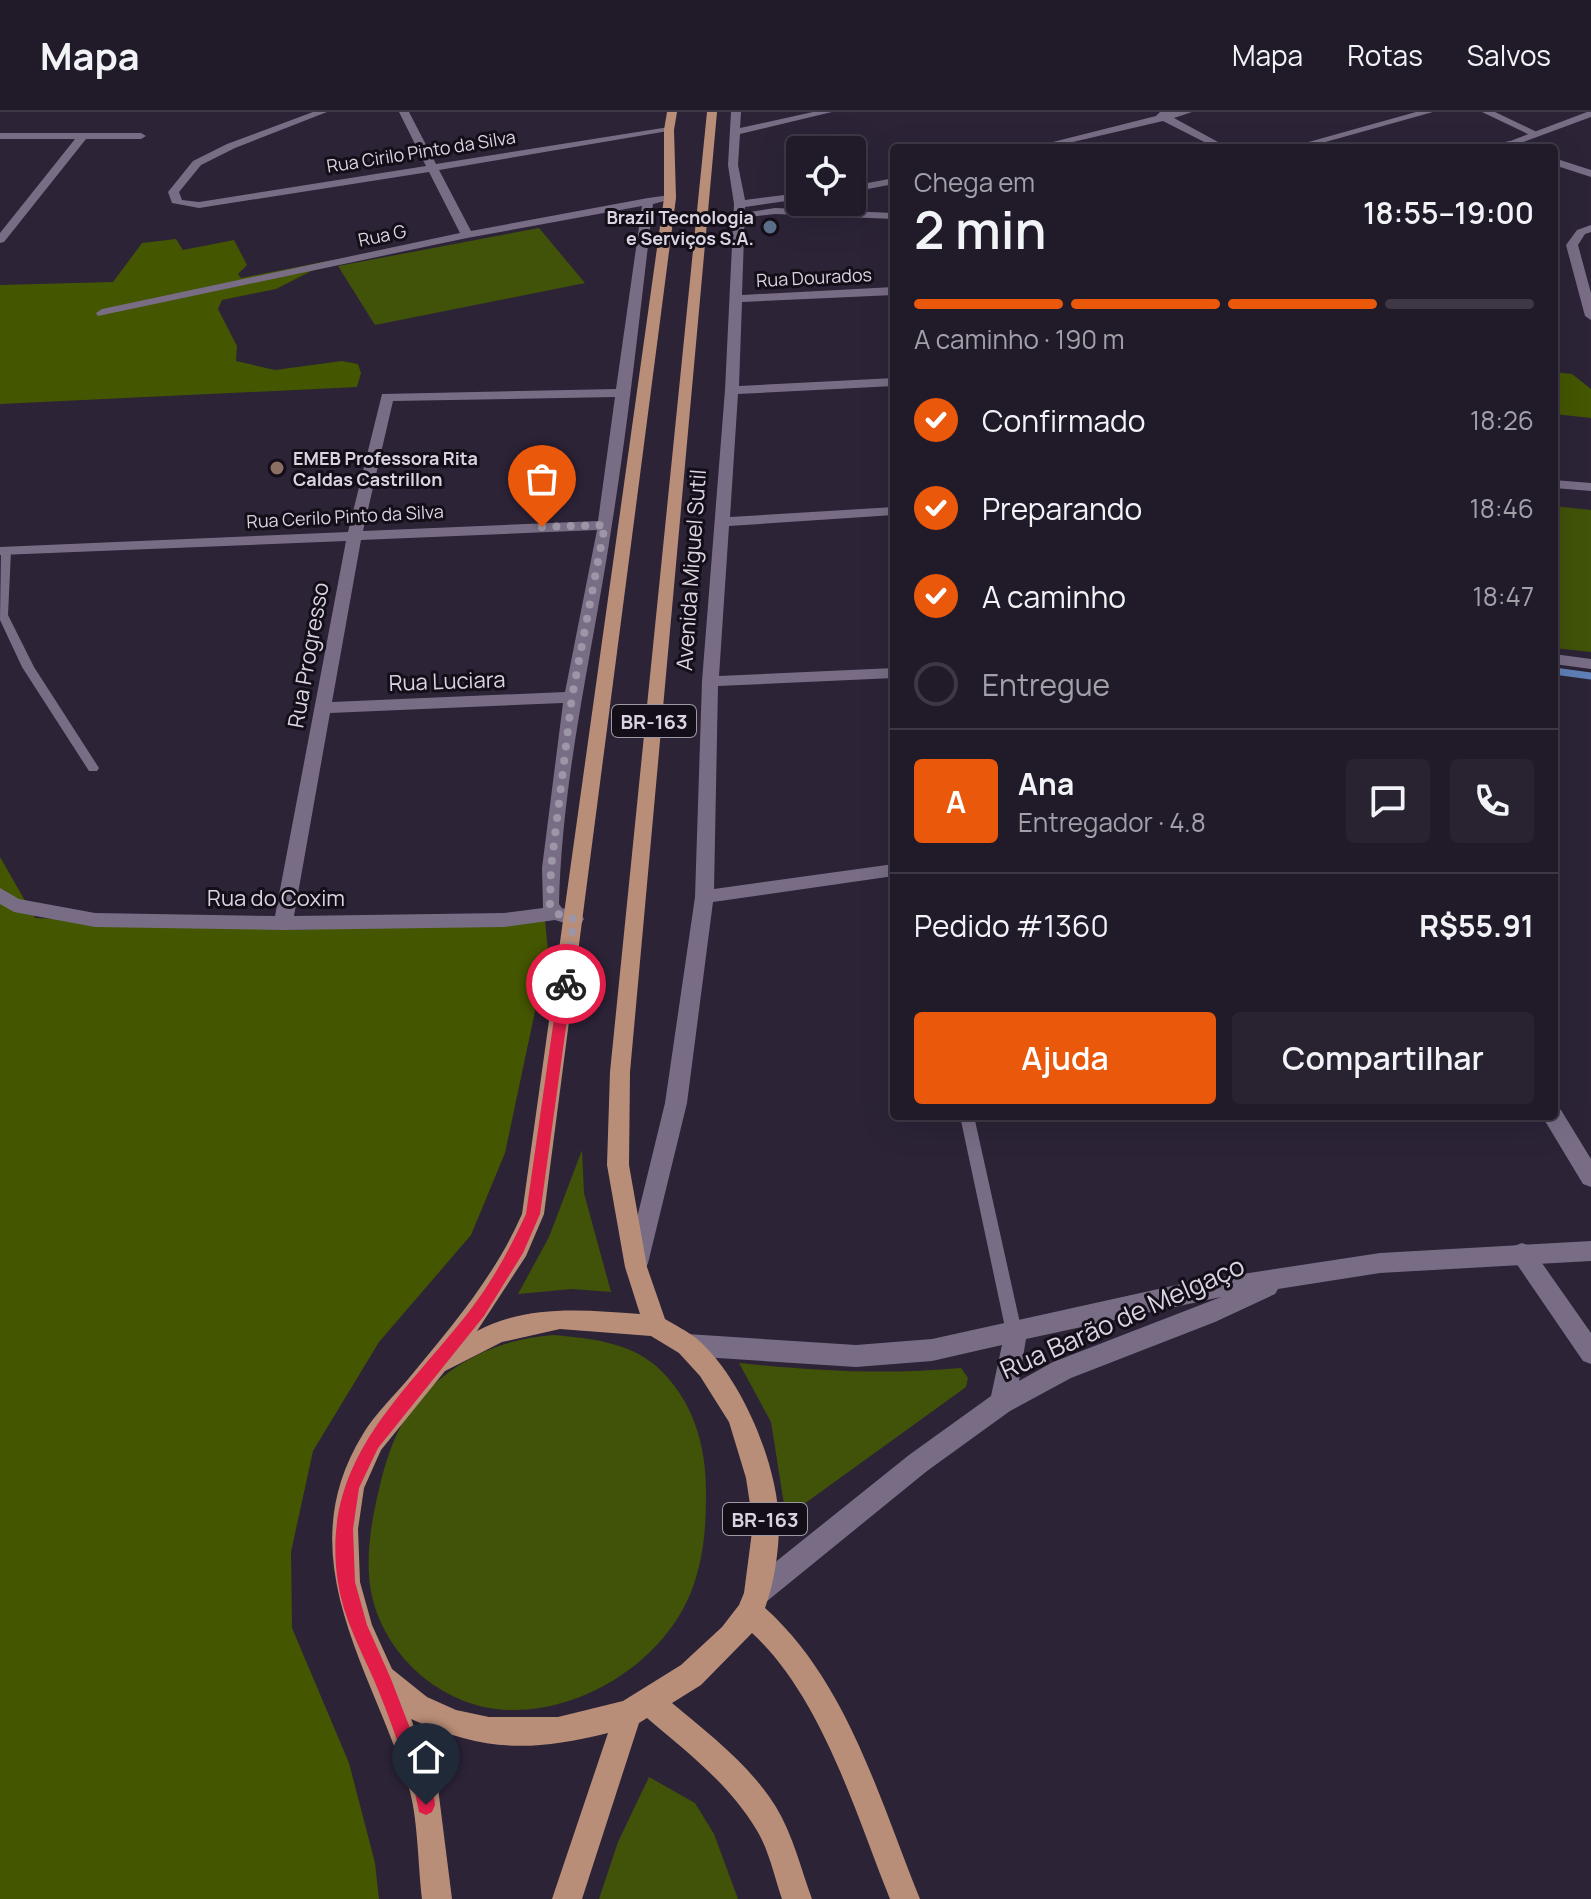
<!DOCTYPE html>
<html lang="pt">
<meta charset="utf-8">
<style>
body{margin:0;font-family:Manrope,sans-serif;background:#292331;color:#f1f3f6;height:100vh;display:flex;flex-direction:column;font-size:30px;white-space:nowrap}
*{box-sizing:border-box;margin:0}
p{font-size:26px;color:#a2a1a8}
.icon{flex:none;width:44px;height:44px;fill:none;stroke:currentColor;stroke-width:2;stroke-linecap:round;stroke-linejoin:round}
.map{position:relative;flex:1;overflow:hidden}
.details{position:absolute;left:890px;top:32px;width:668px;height:976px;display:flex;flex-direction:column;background:#211a29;border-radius:8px;box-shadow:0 8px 32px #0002,0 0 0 2px #3e3846}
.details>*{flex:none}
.tools{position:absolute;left:786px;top:24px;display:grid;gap:16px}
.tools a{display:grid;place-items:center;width:80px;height:80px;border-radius:8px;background:#211a29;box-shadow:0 8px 32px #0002,0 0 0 2px #3e3846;font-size:40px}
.pin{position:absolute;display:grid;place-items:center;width:68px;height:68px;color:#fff;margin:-82px -34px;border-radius:50% 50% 50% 0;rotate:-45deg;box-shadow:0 0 8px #0007}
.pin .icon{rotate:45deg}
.courier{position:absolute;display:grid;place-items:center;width:80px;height:80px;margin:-40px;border:6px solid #e11d48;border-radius:50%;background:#fff;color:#222;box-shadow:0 2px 10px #0007}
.head em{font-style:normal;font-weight:600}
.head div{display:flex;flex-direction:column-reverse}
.head{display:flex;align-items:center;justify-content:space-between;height:136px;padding:0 24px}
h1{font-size:52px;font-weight:600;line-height:60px}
.bar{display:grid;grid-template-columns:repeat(4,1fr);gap:12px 8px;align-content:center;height:96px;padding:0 24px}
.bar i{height:10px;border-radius:6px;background:#3e3846}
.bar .active{background:#ea580c}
.bar p{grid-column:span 4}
.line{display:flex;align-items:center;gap:20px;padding:0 24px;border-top:2px solid #3e3846}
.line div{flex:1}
.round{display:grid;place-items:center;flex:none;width:84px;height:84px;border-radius:8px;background:#292331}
ol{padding:0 24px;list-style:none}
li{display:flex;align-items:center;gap:24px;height:88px}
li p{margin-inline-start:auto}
li .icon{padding:8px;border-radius:50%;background:#ea580c;color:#fff;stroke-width:4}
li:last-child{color:#a2a1a8}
li i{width:44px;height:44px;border:4px solid #3e3846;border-radius:50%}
.action{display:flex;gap:16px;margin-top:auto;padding:16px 24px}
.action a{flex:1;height:92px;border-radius:8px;background:#ea580c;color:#fff;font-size:32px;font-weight:600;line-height:92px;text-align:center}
.action a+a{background:#292331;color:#f1f3f6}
header{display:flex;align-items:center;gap:48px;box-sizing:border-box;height:112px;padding:0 40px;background:#211a29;border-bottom:2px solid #3e3846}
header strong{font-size:38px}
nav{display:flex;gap:44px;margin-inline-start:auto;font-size:28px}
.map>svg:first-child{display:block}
.green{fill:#415209}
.forest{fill:#445600}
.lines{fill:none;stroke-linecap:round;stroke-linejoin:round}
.stream{stroke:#5e80b7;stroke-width:7}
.service{fill:#786d85;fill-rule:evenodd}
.minor{fill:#786d85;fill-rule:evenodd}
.tertiary{fill:#786d85;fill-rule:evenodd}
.primary{fill:#b98e78;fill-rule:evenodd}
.route{fill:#e11d48}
.done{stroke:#9d96a6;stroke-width:8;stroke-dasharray:0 14.4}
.service-dot{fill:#5c6f8a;stroke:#130e17;stroke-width:3}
.education-dot{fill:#8d6e63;stroke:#130e17;stroke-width:3}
.labels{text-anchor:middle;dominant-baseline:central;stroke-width:6;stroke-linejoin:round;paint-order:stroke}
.far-street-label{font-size:18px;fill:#dad4e2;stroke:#130e17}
.far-poi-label{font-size:18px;font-weight:bold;fill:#dad4e2;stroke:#130e17;text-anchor:end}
.shield{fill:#130e17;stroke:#9e99a5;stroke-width:2}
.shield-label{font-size:20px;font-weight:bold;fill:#dad4e2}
.street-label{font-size:22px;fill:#dad4e2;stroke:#130e17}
.near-street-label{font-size:26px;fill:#dad4e2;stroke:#130e17}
</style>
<header>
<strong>Mapa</strong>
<nav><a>Mapa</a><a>Rotas</a><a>Salvos</a></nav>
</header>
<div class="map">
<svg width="1591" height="1787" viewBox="0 0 1591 1787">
<rect width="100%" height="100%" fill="#2c2337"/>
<path class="green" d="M539 116 585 171 375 213 338 154Z
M1554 394 1591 398V540L1554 536Z
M582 1038 584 1081 611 1180 572 1177 518 1182 549 1125Z
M553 1223C588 1226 629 1230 656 1254 694 1288 707 1335 706 1385 706 1417 703 1450 691 1480 662 1553 574 1606 496 1597 431 1589 373 1531 369 1463 367 1433 373 1402 380 1373 387 1344 399 1309 420 1286 456 1247 501 1227 553 1223Z
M739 1251C817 1259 883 1263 961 1256L968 1266 966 1275 786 1405 771 1310Z
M649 1665 695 1691 714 1722 738 1787H599L618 1730Z"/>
<path class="forest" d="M176 127 183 138 234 128 247 153 238 162 241 166 333 148 276 177 222 188 218 197 237 234 236 249 275 258 342 249 358 252 361 261 357 275 0 292V173L113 170 142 131Z
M1554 260 1572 262 1591 277V306L1554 302Z
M0 745 35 806 286 818 545 809 548 838 505 1041 471 1123 379 1230 313 1339 291 1440 292 1516 349 1651 375 1751 379 1787H0Z"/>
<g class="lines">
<path class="stream" d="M1554 559 1591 564"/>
<path class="service" d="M6 436 11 439 8 503 34 555 99 656 97 659H89L22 555 0 508 1 439Z
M960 1004H974L1022 1220 1020 1225 1014 1227 1008 1225 1006 1220Z"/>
<path class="minor" d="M313 0H327L235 36 201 53 179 80 182 88 199 90 426 54 399 0H409L436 52 669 15 674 18 439 58 471 119 648 86 670 83 676 86 653 92C640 199 629 306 612 412 593 539 562 663 559 792L562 796 581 802 584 807 581 812 574 814 555 808 504 815 283 818 95 815 14 800 0 792V776L19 787 95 801 275 804 346 429 0 443V435L348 420 382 282 616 277 642 94 467 126 98 204 96 201 102 197 460 121 429 60 199 96 172 91 168 80 193 49 227 32ZM615 285 598 409 363 419 393 289ZM597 418 565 580 332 590 361 428ZM563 591 542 756 543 796 504 801 294 804 330 601Z
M731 0H741L740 16 813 0H832L740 22 738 53 745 88 800 81V87L745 95 742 183 894 175V183L742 190 739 274 894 266V274L738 282 730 405 894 395V403L729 414 719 564 894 556V566L718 574 714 777 894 752V764L713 790 687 991 648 1151 645 1158 637 1161 629 1158 626 1151 665 991 695 785 702 569 725 278 734 92 728 53Z
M1160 0H1192L1174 6 1229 36H1216L1163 9 1047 36H1029L1156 4Z
M1416 0H1433L1304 36H1287Z
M1482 0H1495L1541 22 1532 24Z
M0 21H141L146 24 141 27H86L4 130 0 131V121L75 27H0Z
M1509 29 1525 34 1526 36 1505 34V30Z
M1554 46 1591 58V65L1554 53Z
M894 66V72L852 80V74Z
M1591 113V120L1585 122 1578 133 1591 181V208L1585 204 1566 133 1577 118Z
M1554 368 1591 371V379L1554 376Z
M1554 542 1591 547V557L1554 552Z
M1554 996 1561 998 1591 1047V1075L1583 1072 1542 1004H1554Z
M1522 1131 1530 1134 1591 1221V1252L1583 1249 1514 1148 1511 1141 1514 1134Z"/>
<path class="tertiary" d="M1587 0H1591V5L1507 36H1492Z
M775 96 894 101V107L775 102 738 106 732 103Z
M1591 1129V1149L1380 1161 1278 1177 1275 1182 1215 1210 1071 1266 1010 1299 927 1359 766 1490 757 1494 748 1490 744 1481 748 1472 909 1343 991 1284 1002 1233 932 1249 856 1255 687 1244 679 1241 675 1233 679 1225 687 1222 856 1233 932 1227 1190 1170 1380 1141ZM1221 1185 1053 1250 1019 1269 1026 1227Z"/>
<path class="primary" d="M667 0H677L674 18 676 86 544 1102 526 1144 477 1219C528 1192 584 1198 640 1202L625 1155 607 1053 610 960 707 0H717L630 960 629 1053 647 1155 665 1207C675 1213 687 1219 696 1226 742 1265 778 1353 779 1412 779 1439 774 1472 765 1496 847 1569 880 1689 920 1787H890C855 1700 822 1586 752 1521L701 1573 672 1591C709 1622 750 1653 776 1695 793 1723 801 1757 812 1787H782C774 1764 769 1738 756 1717 729 1672 686 1639 647 1606L639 1611 582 1787H552L608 1621C530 1640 485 1640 411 1607L438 1676 452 1787H422C418 1754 418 1703 408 1673 371 1555 287 1445 363 1322 375 1302 394 1284 409 1266 452 1214 495 1164 522 1102L664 86V18ZM560 1217 651 1224 679 1241 700 1264 729 1310 746 1366 753 1412 744 1481 739 1493 722 1515 681 1553 623 1589 558 1605H489L456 1598 427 1585 392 1557 372 1513 360 1470 358 1417 364 1376 381 1338 445 1259 502 1230Z"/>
</g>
<path class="route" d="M566 868 572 872 540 1102 523 1141 484 1204 378 1336 359 1376 353 1417 355 1470 367 1513 391 1567 433 1676 435 1693 432 1700 426 1703 419 1700 414 1676C401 1640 389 1603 374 1568 360 1536 343 1505 338 1471 319 1348 404 1284 471 1197 493 1168 511 1135 526 1102L559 872Z"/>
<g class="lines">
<path class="done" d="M542 415 605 413 572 585 551 756 550 792 555 801 574 807 566 872"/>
</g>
<circle class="service-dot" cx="770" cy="115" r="8"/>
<circle class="education-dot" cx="277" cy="356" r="8"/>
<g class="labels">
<g class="far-street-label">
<text transform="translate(421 39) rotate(-9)">Rua Cirilo Pinto da Silva</text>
<text transform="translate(382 123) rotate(-12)">Rua G</text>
<text transform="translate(814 165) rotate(-3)">Rua Dourados</text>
<text transform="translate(345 404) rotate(-3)">Rua Cerilo Pinto da Silva</text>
</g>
<g class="far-poi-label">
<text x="754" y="105">Brazil Tecnologia<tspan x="754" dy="21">e Serviços S.A.</tspan></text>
<text x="293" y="346" text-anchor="start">EMEB Professora Rita<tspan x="293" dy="21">Caldas Castrillon</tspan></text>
</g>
<g class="shield">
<rect x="612" y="593" width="84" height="32" rx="6"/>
<rect x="723" y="1391" width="84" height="32" rx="6"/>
</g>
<g class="shield-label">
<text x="654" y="609">BR-163</text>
<text x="765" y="1407">BR-163</text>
</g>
<g class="street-label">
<text transform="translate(691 458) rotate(-86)">Avenida Miguel Sutil</text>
<text transform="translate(308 543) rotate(-80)">Rua Progresso</text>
<text transform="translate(447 569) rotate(-2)">Rua Luciara</text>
<text x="276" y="786">Rua do Coxim</text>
</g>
<g class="near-street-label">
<text transform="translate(1122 1205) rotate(-24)">Rua Barão de Melgaço</text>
</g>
</g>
</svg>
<div class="tools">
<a><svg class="icon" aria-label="locate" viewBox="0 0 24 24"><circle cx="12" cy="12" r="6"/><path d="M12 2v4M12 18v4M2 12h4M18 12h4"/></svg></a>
</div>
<div class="pin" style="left:542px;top:415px;background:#ea580c"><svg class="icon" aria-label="bag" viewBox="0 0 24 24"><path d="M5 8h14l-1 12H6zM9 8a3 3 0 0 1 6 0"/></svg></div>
<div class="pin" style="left:426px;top:1693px;background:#1f2937"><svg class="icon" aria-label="home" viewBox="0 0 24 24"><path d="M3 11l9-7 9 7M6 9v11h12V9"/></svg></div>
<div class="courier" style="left:566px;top:872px"><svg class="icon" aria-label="bike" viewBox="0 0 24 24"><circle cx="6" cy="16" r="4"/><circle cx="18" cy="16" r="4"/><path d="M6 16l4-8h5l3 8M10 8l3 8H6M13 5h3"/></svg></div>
<section class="details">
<div class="head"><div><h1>2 min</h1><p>Chega em</p></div><em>18:55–19:00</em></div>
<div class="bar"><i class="active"></i><i class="active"></i><i class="active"></i><i></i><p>A caminho · 190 m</p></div>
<ol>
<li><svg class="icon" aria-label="check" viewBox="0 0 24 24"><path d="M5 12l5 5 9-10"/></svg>Confirmado<p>18:26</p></li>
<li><svg class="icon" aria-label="check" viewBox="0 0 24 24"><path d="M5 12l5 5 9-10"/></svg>Preparando<p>18:46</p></li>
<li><svg class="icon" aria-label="check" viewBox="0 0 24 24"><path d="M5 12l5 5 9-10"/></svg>A caminho<p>18:47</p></li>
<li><i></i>Entregue</li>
</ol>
<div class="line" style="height:144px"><b class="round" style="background:#ea580c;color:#fff">A</b><div><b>Ana</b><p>Entregador · 4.8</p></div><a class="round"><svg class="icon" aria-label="chat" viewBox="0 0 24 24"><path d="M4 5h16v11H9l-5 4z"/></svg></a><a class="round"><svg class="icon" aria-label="phone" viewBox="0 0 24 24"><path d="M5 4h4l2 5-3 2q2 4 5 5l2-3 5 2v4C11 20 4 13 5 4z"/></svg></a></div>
<div class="line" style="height:104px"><div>Pedido #1360</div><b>R$55.91</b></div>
<div class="action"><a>Ajuda</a><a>Compartilhar</a></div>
</section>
</div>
